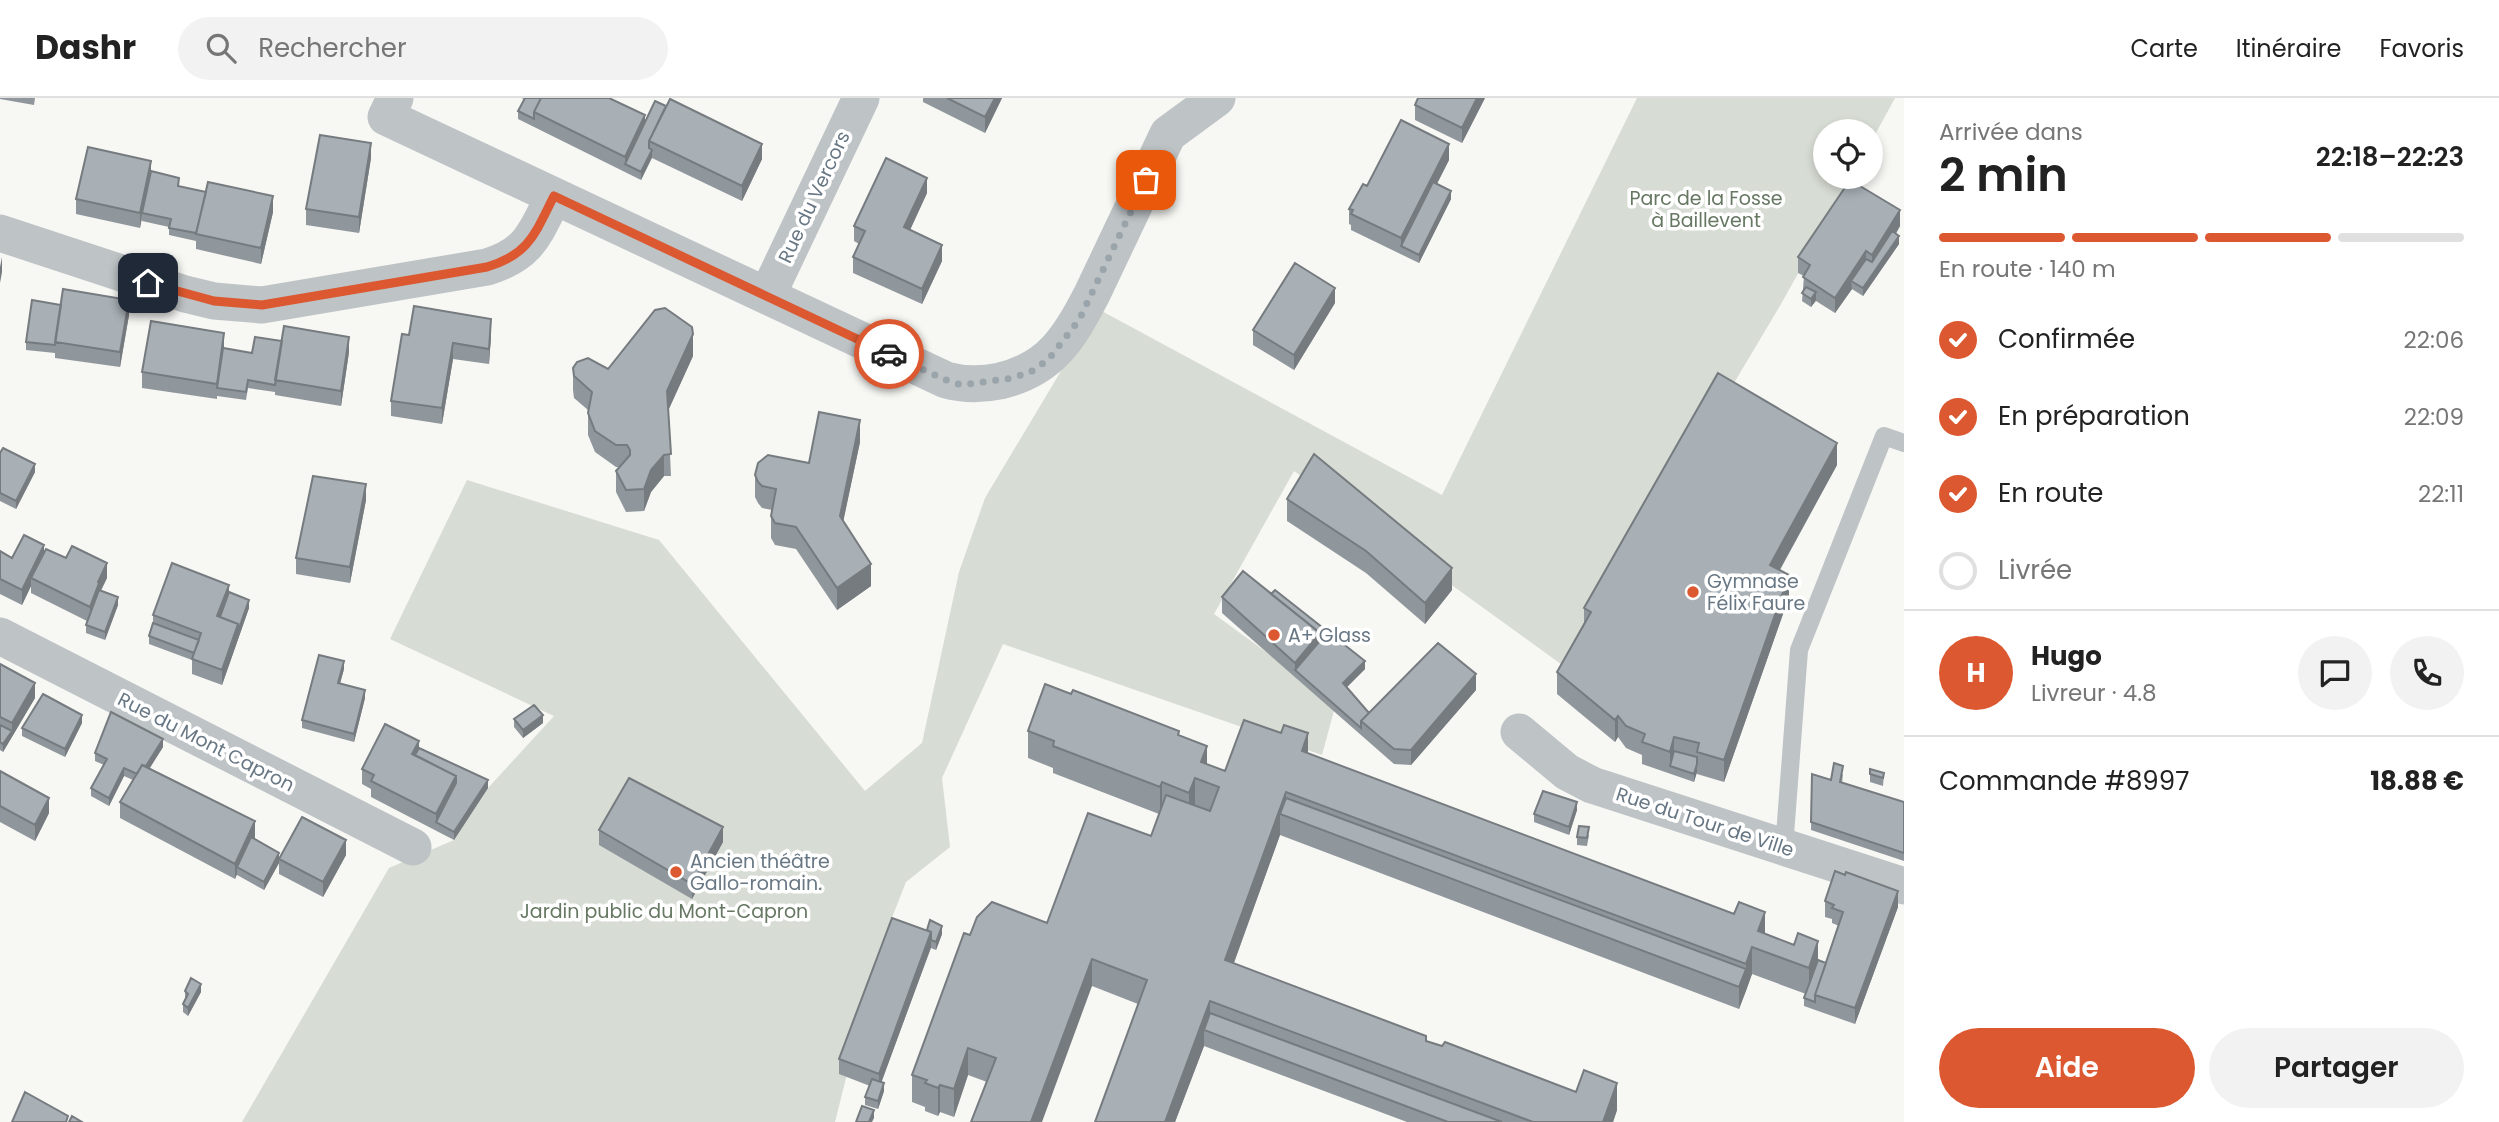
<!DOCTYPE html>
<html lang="fr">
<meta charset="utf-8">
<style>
body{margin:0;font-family:Poppins,sans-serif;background:#f2f2f2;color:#222;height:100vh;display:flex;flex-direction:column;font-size:26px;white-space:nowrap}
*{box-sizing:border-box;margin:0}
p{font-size:23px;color:#767676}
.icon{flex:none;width:38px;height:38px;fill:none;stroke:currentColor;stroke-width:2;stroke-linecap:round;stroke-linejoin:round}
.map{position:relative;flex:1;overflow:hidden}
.side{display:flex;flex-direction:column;background:#fff;width:595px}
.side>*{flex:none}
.tools{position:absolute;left:1813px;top:21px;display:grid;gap:14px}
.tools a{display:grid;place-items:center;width:70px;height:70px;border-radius:50%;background:#fff;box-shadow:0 4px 10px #0003;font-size:35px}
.pin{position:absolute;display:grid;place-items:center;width:60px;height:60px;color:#fff;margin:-30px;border-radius:14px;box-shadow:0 4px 10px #0006}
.courier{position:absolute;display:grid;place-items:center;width:70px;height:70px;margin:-35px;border:5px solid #dc5830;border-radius:50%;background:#fff;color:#222;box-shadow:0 2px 9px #0007}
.headline em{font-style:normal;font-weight:600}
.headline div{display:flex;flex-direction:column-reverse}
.headline{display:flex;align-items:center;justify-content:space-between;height:119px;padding:0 35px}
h1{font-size:46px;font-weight:600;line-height:52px}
.bar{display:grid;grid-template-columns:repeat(4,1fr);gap:10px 7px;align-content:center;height:84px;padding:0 35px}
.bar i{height:9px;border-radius:5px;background:#e0e0e0}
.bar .current{background:#dc5830}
.bar p{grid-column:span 4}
.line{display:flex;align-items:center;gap:18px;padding:0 35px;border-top:2px solid #e0e0e0}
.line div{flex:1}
.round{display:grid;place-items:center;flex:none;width:74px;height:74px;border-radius:37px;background:#f2f2f2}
ol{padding:0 35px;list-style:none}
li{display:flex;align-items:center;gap:21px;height:77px}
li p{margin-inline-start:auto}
li .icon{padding:7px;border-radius:50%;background:#dc5830;color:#fff;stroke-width:4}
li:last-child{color:#767676}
li i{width:38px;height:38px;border:4px solid #e0e0e0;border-radius:50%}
.button{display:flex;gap:14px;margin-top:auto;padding:14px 35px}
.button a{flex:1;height:80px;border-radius:42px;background:#dc5830;color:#fff;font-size:28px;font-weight:600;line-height:80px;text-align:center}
.button a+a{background:#f2f2f2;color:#222}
header{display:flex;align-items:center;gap:42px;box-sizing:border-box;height:98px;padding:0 35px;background:#fff;border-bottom:2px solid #e0e0e0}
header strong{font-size:33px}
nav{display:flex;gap:38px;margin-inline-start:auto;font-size:24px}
.search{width:490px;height:63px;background:#f2f2f2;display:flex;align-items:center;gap:18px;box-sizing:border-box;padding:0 24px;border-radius:38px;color:#767676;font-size:26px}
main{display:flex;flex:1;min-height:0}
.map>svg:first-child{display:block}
.green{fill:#d7dcd4}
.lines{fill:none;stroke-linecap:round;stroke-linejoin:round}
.lane{stroke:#bec3c6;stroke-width:18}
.street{stroke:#bec3c6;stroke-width:37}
.wall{fill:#90979c}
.shaded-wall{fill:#767b7f}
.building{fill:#a8b0b5;stroke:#767b7f;stroke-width:2}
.done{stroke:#9aa4ab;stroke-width:7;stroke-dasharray:0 12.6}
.route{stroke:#dc5830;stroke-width:9}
.poi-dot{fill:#dc5830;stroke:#fff;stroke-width:2.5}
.labels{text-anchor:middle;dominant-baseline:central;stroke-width:7;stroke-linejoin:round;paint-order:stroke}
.street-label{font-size:19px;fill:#687784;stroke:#fff}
.park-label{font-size:19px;fill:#667762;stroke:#fff}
.poi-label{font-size:19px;fill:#687784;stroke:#fff;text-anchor:start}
</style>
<header>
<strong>Dashr</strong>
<div class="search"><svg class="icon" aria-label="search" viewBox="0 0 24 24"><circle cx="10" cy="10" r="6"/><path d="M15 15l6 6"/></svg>Rechercher</div>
<nav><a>Carte</a><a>Itinéraire</a><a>Favoris</a></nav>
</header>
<main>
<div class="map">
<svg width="1904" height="1024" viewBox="0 0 1904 1024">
<rect width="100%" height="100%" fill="#f7f7f4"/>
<path class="green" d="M1637 0H1895L1871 44V33H1825V79H1852L1781 206 1565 569 1294 373 1214 516 1336 605 1322 657 1003 546 942 680 950 749 906 784 876 860 835 1024H242L389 770 454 742 488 690 554 618 390 541 467 382 659 442 865 693 922 645 959 474 985 400 1098 211 1442 397Z"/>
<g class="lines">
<path class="lane" d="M1784 750 1799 552 1884 338 1904 345"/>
<path class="street" d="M395 0 386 19 946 282C964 287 981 287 1000 283 1051 271 1069 240 1092 196L1168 36 1217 0
M0 135 185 196 214 203 262 207 487 169C530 156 535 135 554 98
M767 198 861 0
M0 538 413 749
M1519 634 1567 674 1592 687 1904 788"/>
</g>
<path class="wall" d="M0 0H35L34 7 0 1Z
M521 0H609L645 24 762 61 742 103 652 60 641 82 518 21V13L524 1Z
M923 0H1002L985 35 923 4Z
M1418 0H1485L1462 45 1415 22V7Z
M371 60 359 135 306 127V111Z
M1449 62 1437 86 1451 101 1419 165 1351 132V127L1349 126V111L1367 88Z
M151 73 179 88 273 114 261 166 196 151V143L169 137V129L142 123V121L140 130 76 116V101Z
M927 95 910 132 942 163 922 206 853 175V159L859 146 854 143V128Z
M1900 128 1896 136 1899 146 1863 198 1852 191 1835 215 1816 203 1811 209 1802 203 1804 178 1798 175V159Z
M1335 205 1294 272 1253 247V232Z
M61 207 129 217 120 269 55 260V255L26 252V244Z
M409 237H491L489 266 453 261 442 326 391 318V303Z
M224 250 252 255 349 254 341 308 275 297V294L248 290 246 302 217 298V301L142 290V274Z
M693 258 668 313 671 378H664L651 394 644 413 626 414 616 394V373L620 369H616L595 354 588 337V312L574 300 573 292V270L608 271Z
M860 344 843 423 871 488 837 512 796 451 775 447 771 440V418L772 412 762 410 758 405 755 399V377L809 365Z
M0 355 35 374 16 411 0 403Z
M1837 367 1780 472 1789 499 1724 684 1697 676V674L1694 684 1642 666V657L1626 650 1618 639 1615 644 1557 596V574L1584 525V510Z
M1287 401 1452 492 1425 526 1366 475 1287 423Z
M366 402 350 485 296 476V460Z
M0 453 12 460 44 456 107 480 101 493 118 507 105 542 86 535V527L87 523 31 495V488L22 507 0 496Z
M229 494 249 510 222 587 192 576V562L149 546V538L153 525V517Z
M1222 499 1365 571 1346 590 1369 615 1476 592 1411 667 1394 666 1222 515Z
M0 566 35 600 3 654 0 652Z
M344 571 340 585 365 600 354 644 302 630V622Z
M514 621 543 625 523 640 514 629Z
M82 625 65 659 22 638V630Z
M1028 633 1179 638 1207 666 1225 673 1308 655 1765 836 1826 865 1839 828 1832 825V821L1825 819V803L1898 809 1855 926 1804 908V900L1806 896 1752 876 1739 911 1280 737 1234 865 1426 943 1617 1012 1613 1024H1407L1204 948 1175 1024 1138 906 1092 888 987 984 968 977 954 1019 940 1014 938 1018 925 1013V1009L912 1004V977L970 837 1047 825 1151 738 1159 716 1053 675V670L1028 660Z
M163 649 149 670 255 739 254 741 279 759 346 757 323 799 279 776V765L264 792 237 777V776L235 781 120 720V704L133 682 124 678 109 708 91 698V690L104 667 95 663V655Z
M419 651 488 690 454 742 371 699V691L362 686V671Z
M0 673 49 715 35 743 0 724Z
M1884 675 1883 688 1870 684V676Z
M1812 676 1831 682 1843 676 1842 685 1904 704V763L1811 732Z
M1577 712 1569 737 1534 724V716Z
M599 732 723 744 692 801 599 747Z
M1589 737 1587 748 1577 747V739Z
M927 832 942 836 936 852 931 850 881 984 884 993 878 1011 865 1007V999L870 988 839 976V961Z
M185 893 201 894 188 918 183 914V906L185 902Z"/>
<path class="shaded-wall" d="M995 0H1002L985 35V19Z
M1477 0H1485L1462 45V30Z
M645 17V33L625 66V59Z
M371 45V60L359 135V119Z
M762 46V61L742 103V88Z
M1449 46V62L1404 149 1401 148V140Z
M652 52V59L641 82V74Z
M151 63V79L142 115 140 130V115Z
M927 80V95L904 145V129Z
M1451 93V101L1419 165V157Z
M273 98V114L261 166V150Z
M1900 112V128L1872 172V157Z
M1899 138V146L1863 198V190Z
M942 147V163L922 206V191Z
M1866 153V169L1851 183 1852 191 1835 215V200Z
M2 159V174L0 185V169Z
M1335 190V205L1294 272V257Z
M1816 194V202L1811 209V201Z
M129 202V217L120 269V254Z
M491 221V237L489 266V251Z
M224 235V250L217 290V301V286Z
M693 236V258L667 315V293Z
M349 239V254L341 308V293Z
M453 245V261L442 326V310Z
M860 322V344L840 439V418Z
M1837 345V367L1770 489V467Z
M664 357V378L651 394 644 413V391L651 372Z
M35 366V374L16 411V403Z
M366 386V402L350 485V469Z
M44 447V462L31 480V488L22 507V492Z
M107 465V480L99 495 90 524V509L98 484Z
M871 466V488L837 512V490Z
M1452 470V492L1425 526V505Z
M1789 477V499L1724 684V662Z
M229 487V502L220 527 217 518Z
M118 499V507L105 542V534Z
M249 502V510L222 587V572L238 526Z
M1320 535V551L1295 572V565Z
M344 563V571L338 593V585Z
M1365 563V571L1343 593V585Z
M1476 576V592L1411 667V652Z
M35 585V600L3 654V646L12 633V625Z
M365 592V600L354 644V636Z
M82 617V625L65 659V651Z
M543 617V625L523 640V632Z
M1618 618V639L1615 644V622Z
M1308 635V663L1302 653Z
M1674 639V661L1670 668V654Z
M163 641V649L140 686V678Z
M419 643V658L412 656Z
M1207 648V675L1201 664Z
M1697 666V674L1694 684V676Z
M124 670V678L109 708V700Z
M456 678V693L436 724V732V716Z
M1195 680V707L1189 722V695Z
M488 682V690L454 742V734Z
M1162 684V712L1160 717V689Z
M1286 694V718L1280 716V737L1225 889V862Z
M49 700V715L35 743V727Z
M1577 704V712L1569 737V729Z
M255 723V739L240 771 237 769V776L235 781V766Z
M723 729V744L692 801V786Z
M346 742V757L323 799V784Z
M279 755V765L264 792V784Z
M1898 793V809L1855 926V910Z
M1765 814V841L1758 833Z
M942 828V836L936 852V844Z
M931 834V849L879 991V976Z
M1818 843V870L1809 897V870Z
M1752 849V876L1746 893V866Z
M1092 861V888L1042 1024H1031Z
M1746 871V893L1739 911V889Z
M201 886V894L188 918V910Z
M1210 903V930L1204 932V948L1175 1024H1165Z
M968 950V977L954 1019V991Z
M884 985V993L878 1011V1003Z
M1617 985V1012L1613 1024H1603Z
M940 987V1014L938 1018V990Z
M874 1012V1020L872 1024H869Z"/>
<path class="building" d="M525 0H541L534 14V21L518 13Z
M541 0H609L645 17 625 59 534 14Z
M947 0H995L985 19Z
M1418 0H1477L1462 30 1415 7Z
M670 1 762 46 742 88 649 43Z
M655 3 666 8 649 43V50L652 52 641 74 625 66Z
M1401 22 1449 46 1401 140 1351 116 1353 112 1349 111 1363 86 1367 88Z
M320 37 371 45 359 119 306 111Z
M88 49 151 63 140 115 76 101Z
M886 60 927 80 904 129 942 147 922 191 853 159 865 133 854 128Z
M151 73 179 80 178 88 206 94 196 135 169 130 171 121 142 115Z
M1850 82 1900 112 1872 157 1866 153 1835 200 1803 179 1810 167 1798 159Z
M208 84 273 98 261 150 196 136Z
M1433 84 1451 93 1419 157 1401 148Z
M1892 133 1899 138 1863 190 1851 183 1866 161 1872 164Z
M1295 165 1335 190 1294 257 1253 232Z
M1806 189 1816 194 1811 201 1802 195Z
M63 191 129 202 120 254 55 244Z
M32 202 61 207 55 247 26 244Z
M414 208 491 221 489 251 453 245 442 310 391 303 402 236 409 237Z
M665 210 692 229 693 236 667 293 671 356 664 357 651 372 644 391 626 392 616 373 630 357V352L627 347H616L595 333 588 315 592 294 574 278 573 270 577 264 588 260 608 271 655 212Z
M151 223 224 235 217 286 142 274Z
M284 228 349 239 341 293 275 282Z
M255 239 282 243 275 287 248 282 246 294 217 290 223 250 252 255Z
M1718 275 1837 345 1770 467 1789 477 1724 662 1697 654 1699 645 1674 639 1670 654 1642 644 1645 636 1626 628 1618 618 1615 622 1557 574 1591 514 1584 510Z
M819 314 860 322 840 418 871 466 837 490 796 429 775 425 771 418 776 391 762 388 758 384 755 377 758 365 768 357 809 365Z
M3 350 35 366 16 403 0 395V355Z
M1314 356 1452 470 1425 505 1366 453 1287 401Z
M313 378 366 386 350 469 296 460Z
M24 437 44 447 22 492 0 481V453L12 460Z
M72 448 107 465 98 484 99 485 90 509 31 480 46 451 66 460Z
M172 465 229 487 217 518 238 526 222 572 192 561 201 535 153 517Z
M1243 473 1320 535 1295 565 1222 499Z
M99 492 118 499 105 534 86 527Z
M1275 492 1365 563 1343 585 1369 615 1361 623V630L1295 572 1320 543V535L1271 496Z
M229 494 249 502 238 533V526L220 519Z
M153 525 199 542 194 555 149 538Z
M1438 545 1476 576 1411 652 1394 651 1361 623Z
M319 557 344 563 338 585 365 592 354 636 302 622Z
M0 566 35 585 12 625 0 619Z
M1045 586 1071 596 1073 592 1179 633 1178 637 1207 648 1201 664 1225 673 1244 622 1281 635 1284 627 1308 635 1302 653 1734 816 1739 804 1765 814 1758 833 1794 847 1798 835 1818 843 1809 870 1752 849 1746 866 1286 694 1225 862 1426 938V943L1442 948 1445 944 1576 994 1584 972 1617 985 1603 1024H1533L1210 903 1165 1024H1095L1147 882 1092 861 1031 1024H971L996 960 968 950 954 991 940 987 938 990 925 985 927 982 912 977 964 835 970 837 977 819 992 804 1047 825 1088 715 1151 738 1166 697 1210 713 1219 689 1195 680 1189 695 1162 684 1160 689 1053 648 1054 643 1028 633Z
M43 596 82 617 65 651 22 630Z
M534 607 543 617 523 632 514 621Z
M111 614 163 641 146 668 142 667 137 676 124 670 109 700 91 690 107 661 95 655Z
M385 626 419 643 412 656 456 678 436 716 371 683 374 677 362 671Z
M0 627 12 633 3 646 0 644Z
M419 650 488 682 454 734 436 724 456 685V678L415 657Z
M1674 653 1697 659V666L1694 676 1670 668Z
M1834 665 1843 668 1840 684 1904 704V755L1811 724 1812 676 1831 682Z
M142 667 255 723 235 766 120 704Z
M1870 671 1884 675 1883 680 1870 676Z
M0 673 49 700 35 727 0 708Z
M629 680 723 729 692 786 599 732Z
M1543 693 1577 704 1569 729 1534 716Z
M1286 700 1746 871 1739 889 1280 716Z
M302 719 346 742 323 784 279 761Z
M1579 728 1589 729 1587 740 1577 739Z
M251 739 279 755 264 784 237 769Z
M1835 773 1845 777 1846 774 1898 793 1855 910 1815 897 1843 814 1832 810 1834 807 1825 803Z
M892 820 931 834 879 976 839 961Z
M930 822 942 828 936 844 931 842V834L927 832Z
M1818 862 1826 865 1815 897V904L1804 900Z
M191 880 201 886 188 910 183 906 188 896 185 893Z
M1210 915 1502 1024H1448L1204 932Z
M872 981 884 985 878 1003 865 999Z
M25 994 68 1018 66 1024H12Z
M862 1008 874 1012 869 1024H856Z
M72 1018 82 1024H69Z"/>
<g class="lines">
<path class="done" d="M889 256 946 282 961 287 1013 280 1032 273 1048 262 1079 222 1146 82"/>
<path class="route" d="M148 185 214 203 262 207 487 169C530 156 535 135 554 98L889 256"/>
</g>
<g class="poi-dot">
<circle cx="1693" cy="494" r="7"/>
<circle cx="1274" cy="537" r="7"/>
<circle cx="676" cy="774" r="7"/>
</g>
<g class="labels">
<g class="street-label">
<text transform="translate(814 99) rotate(-65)">Rue du Vercors</text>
<text transform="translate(206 644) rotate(27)">Rue du Mont Capron</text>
<text transform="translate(1705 724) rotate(18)">Rue du Tour de Ville</text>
</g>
<g class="park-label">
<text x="1706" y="100">Parc de la Fosse<tspan x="1706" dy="22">à Baillevent</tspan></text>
<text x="664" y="813">Jardin public du Mont-Capron</text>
</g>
<g class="poi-label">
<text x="1707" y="483">Gymnase<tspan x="1707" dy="22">Félix Faure</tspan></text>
<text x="1288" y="537">A+ Glass</text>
<text x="690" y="763">Ancien théâtre<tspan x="690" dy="22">Gallo-romain.</tspan></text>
</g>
</g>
</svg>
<div class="tools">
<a><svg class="icon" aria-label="locate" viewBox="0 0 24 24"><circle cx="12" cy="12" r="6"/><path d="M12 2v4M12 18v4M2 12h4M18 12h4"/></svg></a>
</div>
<div class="pin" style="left:1146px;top:82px;background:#ea580c"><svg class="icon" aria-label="bag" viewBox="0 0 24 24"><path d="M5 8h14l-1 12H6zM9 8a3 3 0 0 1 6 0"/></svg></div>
<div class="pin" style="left:148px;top:185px;background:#1f2937"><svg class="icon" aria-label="home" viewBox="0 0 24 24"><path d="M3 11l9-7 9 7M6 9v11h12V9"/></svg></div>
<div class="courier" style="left:889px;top:256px"><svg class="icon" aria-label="car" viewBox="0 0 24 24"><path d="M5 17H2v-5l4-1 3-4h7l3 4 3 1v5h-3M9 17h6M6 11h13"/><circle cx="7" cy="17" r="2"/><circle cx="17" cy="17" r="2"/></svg></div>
</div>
<section class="side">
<div class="headline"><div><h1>2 min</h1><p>Arrivée dans</p></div><em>22:18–22:23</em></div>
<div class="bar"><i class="current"></i><i class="current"></i><i class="current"></i><i></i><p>En route · 140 m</p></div>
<ol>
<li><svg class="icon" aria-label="check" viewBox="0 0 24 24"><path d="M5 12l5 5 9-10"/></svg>Confirmée<p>22:06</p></li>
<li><svg class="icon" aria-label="check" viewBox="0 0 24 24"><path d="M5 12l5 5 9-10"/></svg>En préparation<p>22:09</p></li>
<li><svg class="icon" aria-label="check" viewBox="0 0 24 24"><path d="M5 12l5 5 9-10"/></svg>En route<p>22:11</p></li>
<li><i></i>Livrée</li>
</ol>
<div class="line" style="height:126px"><b class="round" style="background:#dc5830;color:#fff">H</b><div><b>Hugo</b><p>Livreur · 4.8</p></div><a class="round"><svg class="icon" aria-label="chat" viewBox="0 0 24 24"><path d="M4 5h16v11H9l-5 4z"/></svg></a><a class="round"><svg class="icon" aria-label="phone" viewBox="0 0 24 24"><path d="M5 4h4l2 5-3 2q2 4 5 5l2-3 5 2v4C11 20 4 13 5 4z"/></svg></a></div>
<div class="line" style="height:91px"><div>Commande #8997</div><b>18.88 €</b></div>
<div class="button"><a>Aide</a><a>Partager</a></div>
</section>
</main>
